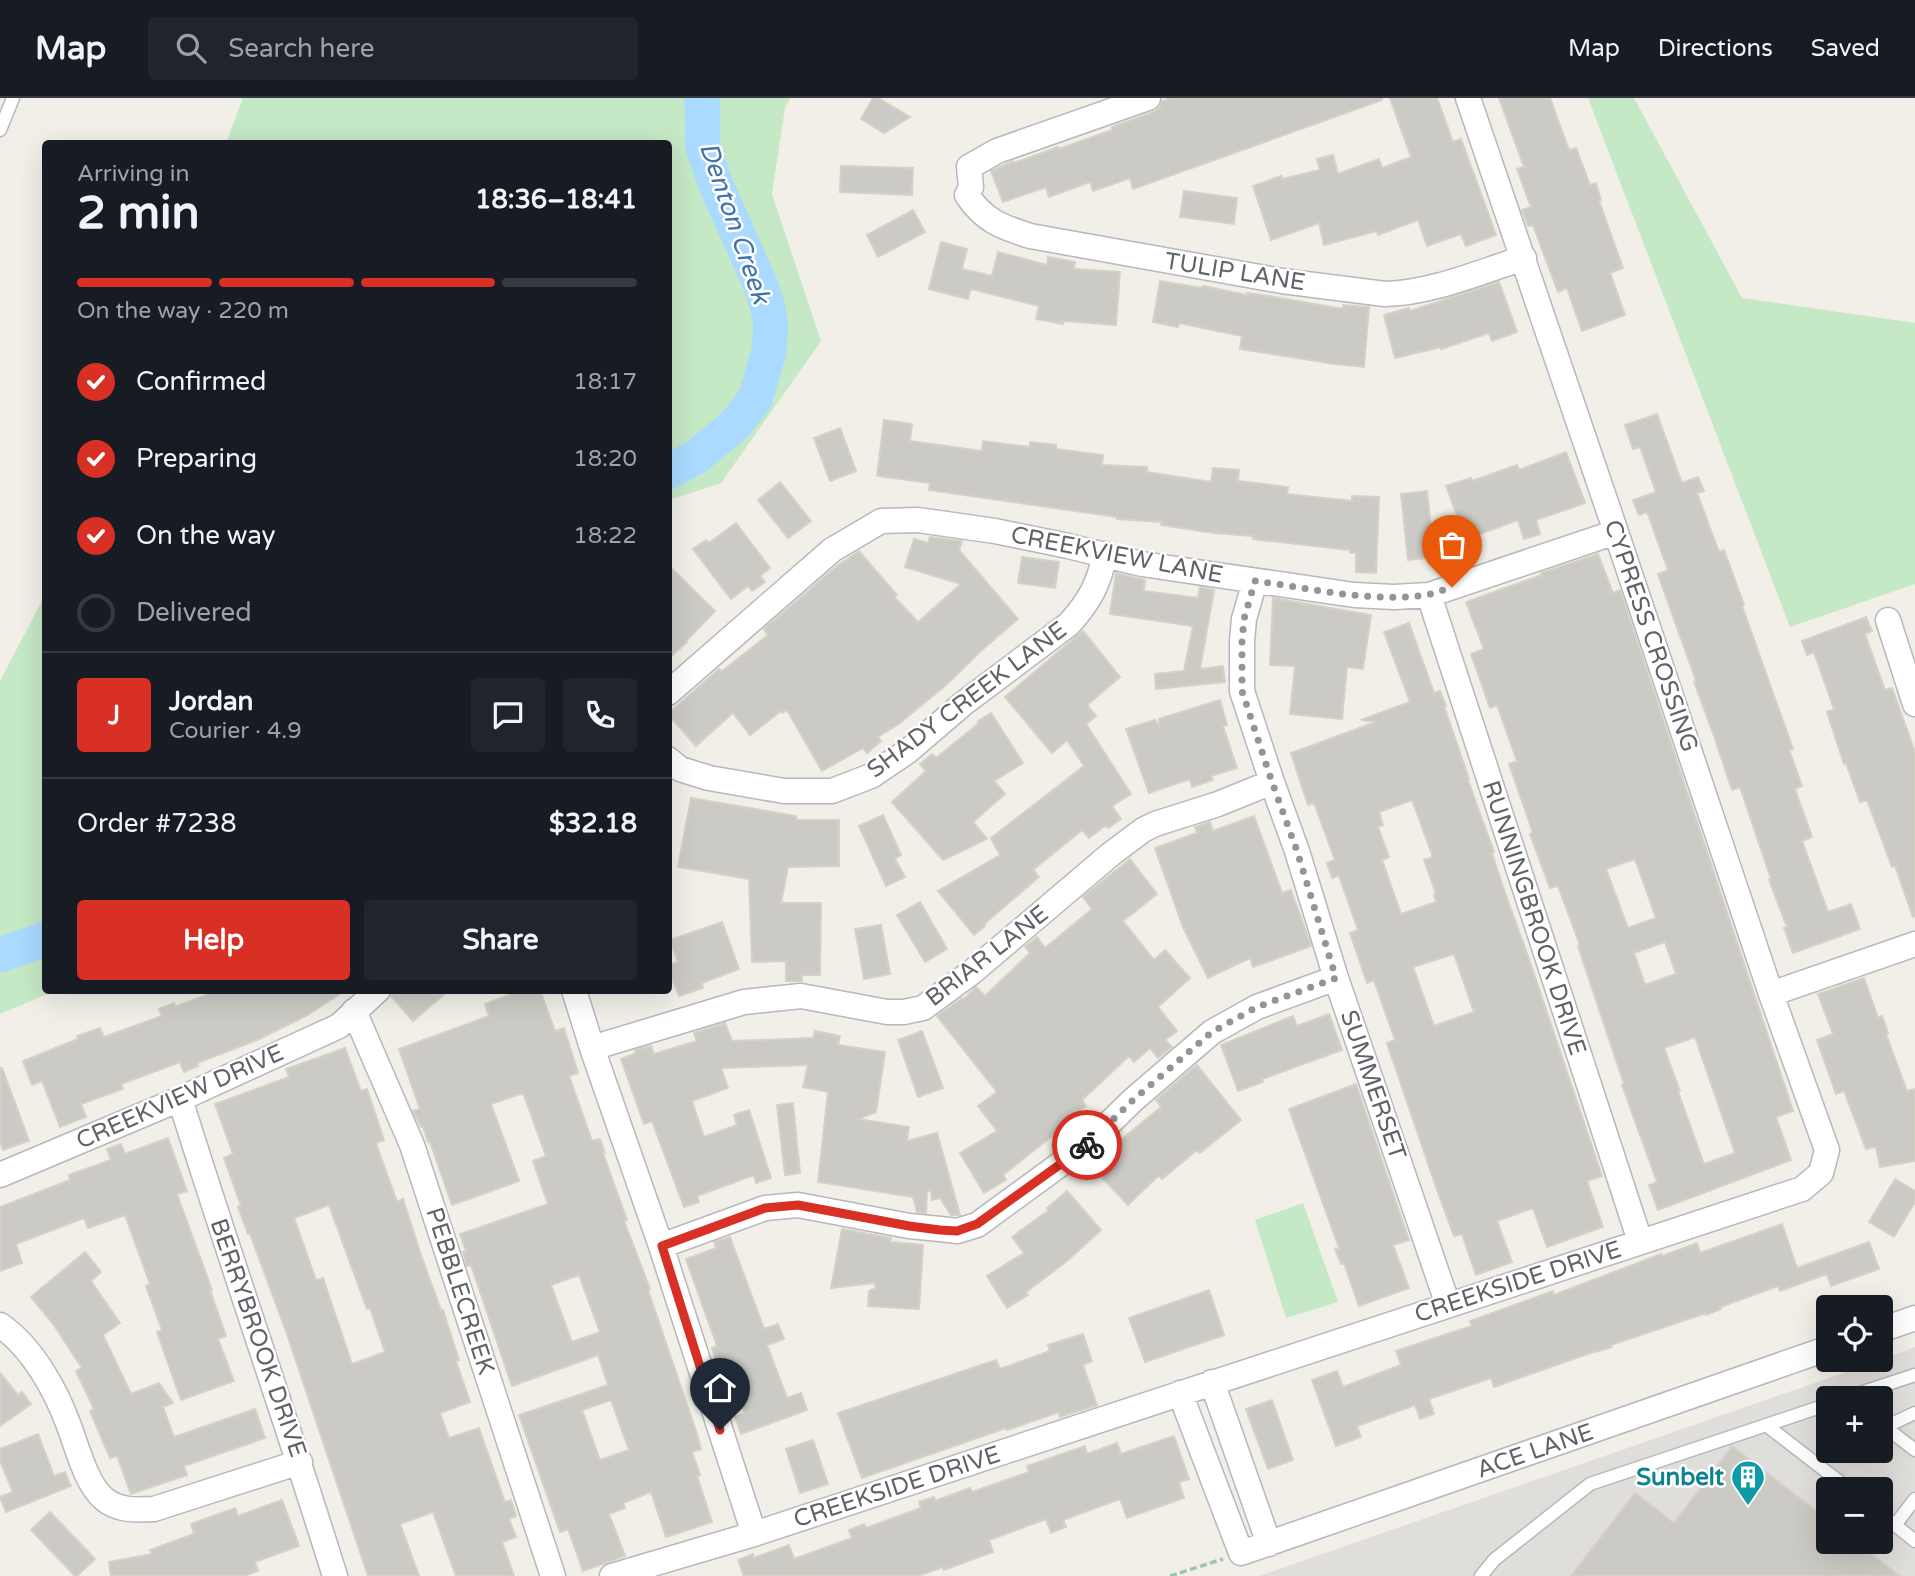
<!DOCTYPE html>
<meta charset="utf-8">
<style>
body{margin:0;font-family:"Varela Round",sans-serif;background:#20242c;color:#f1f3f6;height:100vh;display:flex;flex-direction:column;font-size:26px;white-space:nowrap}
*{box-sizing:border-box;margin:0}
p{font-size:23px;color:#9ea1a6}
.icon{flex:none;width:38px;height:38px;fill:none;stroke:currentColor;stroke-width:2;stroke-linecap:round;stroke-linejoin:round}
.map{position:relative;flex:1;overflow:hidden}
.details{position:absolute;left:42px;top:42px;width:630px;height:854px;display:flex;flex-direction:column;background:#171b24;border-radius:7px;box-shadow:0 7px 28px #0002}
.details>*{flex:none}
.tools{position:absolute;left:1816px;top:1197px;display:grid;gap:14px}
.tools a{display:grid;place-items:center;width:77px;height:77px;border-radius:7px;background:#171b24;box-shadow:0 7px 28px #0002;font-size:35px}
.pin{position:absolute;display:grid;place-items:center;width:60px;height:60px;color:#fff;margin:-72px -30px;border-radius:50% 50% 50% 0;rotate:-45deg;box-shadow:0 0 7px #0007}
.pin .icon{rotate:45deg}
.courier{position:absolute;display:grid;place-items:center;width:70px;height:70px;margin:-35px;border:5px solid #d93025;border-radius:50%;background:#fff;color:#222;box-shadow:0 2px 9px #0007}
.overview em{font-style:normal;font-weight:800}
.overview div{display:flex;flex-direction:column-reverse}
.overview{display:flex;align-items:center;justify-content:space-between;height:119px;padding:0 35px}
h1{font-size:46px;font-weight:800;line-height:52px}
.bar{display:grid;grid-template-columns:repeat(4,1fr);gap:10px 7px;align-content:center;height:84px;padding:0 35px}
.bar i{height:9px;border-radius:5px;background:#363941}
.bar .on{background:#d93025}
.bar p{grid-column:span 4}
.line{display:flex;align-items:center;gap:18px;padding:0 35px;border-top:2px solid #363941}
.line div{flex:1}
.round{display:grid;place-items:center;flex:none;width:74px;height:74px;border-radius:7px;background:#20242c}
ol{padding:0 35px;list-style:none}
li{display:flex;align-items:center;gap:21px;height:77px}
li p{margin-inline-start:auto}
li .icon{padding:7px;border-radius:50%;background:#d93025;color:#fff;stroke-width:4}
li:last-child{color:#9ea1a6}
li i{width:38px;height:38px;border:4px solid #363941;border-radius:50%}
.action{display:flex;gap:14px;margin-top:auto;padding:14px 35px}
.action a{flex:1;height:80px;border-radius:7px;background:#d93025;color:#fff;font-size:28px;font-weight:800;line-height:80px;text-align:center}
.action a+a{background:#20242c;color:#f1f3f6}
header{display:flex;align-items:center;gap:42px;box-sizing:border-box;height:98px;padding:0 35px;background:#171b24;border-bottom:2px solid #363941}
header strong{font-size:33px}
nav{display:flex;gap:38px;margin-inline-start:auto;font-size:24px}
.search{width:490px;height:63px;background:#20242c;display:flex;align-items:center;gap:18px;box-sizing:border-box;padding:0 24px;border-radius:7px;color:#9ea1a6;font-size:26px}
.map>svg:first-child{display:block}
.industrial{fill:#e0deda;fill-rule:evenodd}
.green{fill:#c5e8c5}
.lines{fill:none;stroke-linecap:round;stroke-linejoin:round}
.river{stroke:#aadaff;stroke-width:35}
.building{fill:#cccac5;stroke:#d6d1c6;stroke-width:2;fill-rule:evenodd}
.service-casing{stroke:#b5b8bc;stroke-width:15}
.minor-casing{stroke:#b5b8bc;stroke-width:27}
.path{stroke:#9cc7a9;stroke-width:3.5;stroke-dasharray:7 3.5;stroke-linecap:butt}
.service{stroke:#fff;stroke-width:12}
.minor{stroke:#fff;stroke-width:24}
.done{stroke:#929495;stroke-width:7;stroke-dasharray:0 12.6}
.route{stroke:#d93025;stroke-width:9}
.labels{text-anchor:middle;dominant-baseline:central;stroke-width:5;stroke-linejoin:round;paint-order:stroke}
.street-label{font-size:24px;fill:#5f6368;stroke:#fff}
.culture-label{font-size:24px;font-weight:bold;fill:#0d838f;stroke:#fff;text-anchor:end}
.water-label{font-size:26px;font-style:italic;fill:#4174aa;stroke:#fff}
</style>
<header>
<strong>Map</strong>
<div class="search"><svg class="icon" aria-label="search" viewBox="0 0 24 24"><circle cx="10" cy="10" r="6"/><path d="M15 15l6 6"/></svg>Search here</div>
<nav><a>Map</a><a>Directions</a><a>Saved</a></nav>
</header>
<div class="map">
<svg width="1915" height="1478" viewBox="0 0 1915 1478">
<rect width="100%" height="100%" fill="#f1efe8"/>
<path class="industrial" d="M1915 1249V1478H1259L1881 1262ZM1829 1300H1881V1353H1829ZM1829 1391H1881V1444H1829Z"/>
<path class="green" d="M243 0H790L785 10 772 96 821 243 721 385 669 402 668 46 226 45Z
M1588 0H1634L1742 200 1915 225V486L1790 529Z
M45 497 46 892 55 893 0 916V583Z
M1303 1105 1338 1204 1286 1220 1255 1122Z"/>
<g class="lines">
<path class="river" d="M668 374 696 359 735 327 755 301 769 253 771 227 767 207 761 188 716 87 703 49 702 0
M0 857 46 841"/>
</g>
<path class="building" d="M873 0H878L910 19 884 35 861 21Z
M1171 0H1382V2L1133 91 1130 80 1093 93 1090 84 1049 99 1046 89 1003 104 991 73 1013 63 1014 65 1058 49 1059 51 1112 32V29L1154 14 1160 9 1162 3Z
M1390 0H1437L1453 44 1461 41 1496 137 1466 148 1461 136 1427 148 1418 122 1378 137 1377 133 1324 147 1319 125 1271 142 1253 88 1281 78 1282 81 1320 72 1317 61 1333 57 1338 76 1379 61 1382 70 1411 59Z
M1499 0H1550L1569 52 1576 50 1590 87 1596 85 1601 102 1599 103 1623 170 1610 175 1625 217 1582 233 1567 190 1558 194 1533 127 1528 128 1522 112 1531 109 1517 71 1524 69Z
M841 68 913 70 912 97 840 94Z
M1184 93 1237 100 1234 126 1180 119Z
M913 112 925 134 878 159 867 137Z
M941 144 967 151 962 171 992 178 998 154 1047 167 1048 159 1075 164 1074 171 1120 174 1116 227 1063 223V226L1036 221 1039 208 971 191 968 201 929 191Z
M1160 183 1202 190 1203 188 1247 197V195L1269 198 1343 211V207L1369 209 1364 269 1335 266 1240 251 1242 238 1179 225 1178 229 1153 224Z
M1499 184 1517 234 1492 243 1489 235 1441 251V249L1395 260 1384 217 1409 210 1410 213Z
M1657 316 1682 385 1698 379 1704 393 1697 395 1719 454 1724 452 1744 507 1742 508 1793 651 1789 652 1802 688 1795 691 1812 739 1802 743 1828 814 1851 806 1860 831 1793 855 1784 830 1787 829 1769 782 1771 781 1740 689 1732 692 1714 638 1694 584 1696 583 1658 476 1668 472 1647 414 1639 417 1633 402 1656 394 1640 349 1633 351 1625 327Z
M884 322 912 326 910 343 982 353 983 343 1030 349V344L1056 347V351L1103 357 1102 367 1147 369V374L1211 384 1213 370 1239 372 1238 383 1288 389 1287 396 1352 403V398L1379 399 1376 475 1356 474V455H1350V452L1253 441V438L1214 435 1161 427 1162 424 1117 421V419L929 392 930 385 877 378Z
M840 330 856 373 830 383 814 340Z
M1566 354 1585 405 1536 422 1540 436 1524 441 1518 422 1466 441 1446 388 1471 380 1472 383 1517 367 1519 372Z
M780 384 811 423 788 440 758 402Z
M1427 393 1434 459 1408 462 1401 396Z
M736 425 770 470 760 478 765 484 752 493 748 488 731 501 693 451 706 442 709 445Z
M930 439 962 443 959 452 1018 521 983 551 946 587 900 625 878 639 881 643 867 655 863 650 822 673 787 612 783 615 781 613 750 637 733 615 696 648 668 616 719 571 721 574 768 537 764 531 837 468 859 453 897 497 894 499 918 524 961 486 905 469 914 441 928 445Z
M1598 456 1613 495 1620 492 1793 1013 1776 1019 1791 1062 1658 1112 1649 1087 1657 1084 1622 987 1624 986 1578 848 1580 847 1558 788 1550 790 1530 736 1533 735 1509 666 1517 663 1497 607 1490 610 1471 556 1484 551 1466 504 1542 477 1541 475ZM1635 761 1656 820 1628 830 1606 771ZM1665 844 1676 876 1645 887 1634 855ZM1695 939 1735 1055 1704 1066 1678 994 1680 993 1664 950Z
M1022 459 1059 464 1055 490 1018 485Z
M668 467 715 513 686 543 687 544 668 561Z
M1116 475 1145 482 1144 493 1198 500 1200 489 1214 492 1200 571 1223 568 1225 584 1156 591 1155 576 1184 573 1193 528 1110 516Z
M1273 500 1371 517 1363 571 1347 569 1342 621 1290 616 1295 568 1270 567Z
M1866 519 1872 533 1865 536 1885 592 1892 590 1915 654V818L1913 819 1895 768 1892 769 1867 702 1860 704 1846 665 1844 666 1827 614 1834 611 1814 554 1807 557 1802 543Z
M1409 525 1434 595 1440 593 1446 608H1444L1469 681 1468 682 1494 754 1492 755 1503 789 1529 861 1602 1078 1587 1083 1603 1129 1547 1149 1533 1110 1497 1123 1512 1164 1476 1177 1462 1136 1454 1138 1436 1089 1387 945 1395 942 1374 882 1367 885 1350 835 1358 832 1339 778 1332 780 1327 765 1335 762 1314 705 1308 707 1291 655 1376 624 1361 622 1410 604 1384 534ZM1412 702 1433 759 1424 762 1436 796 1434 797 1436 804 1401 816 1382 762 1389 759 1378 729 1383 727 1379 714ZM1454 856 1474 914 1434 928 1413 869Z
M1083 533 1120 579 1087 607 1096 618 1086 626 1131 696 1112 708 1121 721 1108 730 1106 727 1089 740 1082 732 1033 772 1039 779 984 826 985 828 974 837 938 793 1000 757 991 740 1084 668 1067 642 1052 655 1005 599Z
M1220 602 1227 627 1223 628 1237 670 1211 678 1213 682 1192 689 1190 681 1149 695 1126 631 1155 622 1160 630 1159 621Z
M991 615 1023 665 994 683 1005 696 973 724 987 741 943 762 892 704 926 673 920 666 932 656 936 660 979 625 978 623Z
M691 700 796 718V722H839V768L788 769 781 805H821L820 877H802V883H786V863L752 864 749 781 678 769Z
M883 717 901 757 895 761 905 779 886 788 859 728Z
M1254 718 1282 795 1291 792 1311 848 1253 869 1250 860 1208 880 1183 829 1155 750 1197 735 1195 729 1210 724 1213 733Z
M1130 761 1157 796 1123 823 1154 862 1165 852 1190 880 1158 909 1177 933 1165 942 1172 949 1158 960 1150 950 1134 964 1129 958 1082 1002 1086 1008 1058 1028 1061 1031 1003 1077 1006 1082 984 1095 960 1055 997 1033 978 1008 997 994 937 918 962 900 963 902 976 889 985 898 1030 855 1025 849 1037 839 1045 850 1092 811 1083 799Z
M920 804 947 851 925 864 897 817Z
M722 824 739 871 702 885 703 890 679 898 668 870V868L678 864 670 842Z
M881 827 890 876 864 881 855 831Z
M1864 880 1878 920 1882 918 1888 935 1886 936 1907 993 1915 991V1063L1880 1069 1876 1049 1866 1051 1844 993 1836 996 1817 942 1833 936 1818 896Z
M219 892H346L306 918 257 942 197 965 198 968 184 974 180 964 121 986 123 991 81 1006 86 1019 60 1029 42 983 32 987 23 963 78 941 77 938 100 930 104 939 162 918 159 911 174 905 175 909Z
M392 892H449L413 923 391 898Z
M522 892H540L555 933 564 930 578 975 569 978 592 1043 600 1041 605 1055H603L627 1122 624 1123 650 1191 648 1192 697 1336 701 1351 692 1354 700 1377 697 1378 712 1424 666 1439 651 1394 623 1405 625 1410 609 1416 625 1458 583 1473 568 1431 560 1434 519 1317 608 1287 598 1257 512 1288 471 1167 467 1168 463 1154 466 1153 460 1136 548 1106 533 1063 546 1058 523 995 491 1006 519 1083 452 1107 430 1044H428L423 1029H421L413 1013 420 1011 399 951 489 918 485 906ZM579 1177 600 1234 572 1244 551 1187ZM611 1302 629 1352 600 1362 582 1312Z
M1329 916 1342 952 1262 981 1263 984 1238 993 1221 947 1293 918 1297 928Z
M725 925 732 943 813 940 815 933 840 938 838 947 885 954 876 1014 858 1021 909 1029 907 1043 937 1035 960 1117H951L940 1100 932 1102 931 1093H927L926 1115 917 1114 913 1099 818 1084 828 994 803 989 808 967 721 970 728 990 692 1003 704 1039 737 1027 734 1017 749 1012 771 1080 756 1085 754 1077 697 1098 699 1104 684 1109 652 1023 644 1026 621 961 636 955 635 952 651 948 654 956 697 943 694 935Z
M922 933 943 990 918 999 898 942Z
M345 950 361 993 367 991 384 1042 376 1045 397 1104 403 1101 421 1157 441 1212H443L459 1262 456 1263 470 1304 440 1315 449 1340 479 1330 505 1404 511 1402 516 1418 509 1421 516 1439 502 1444 514 1478H456L433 1414 400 1426 419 1478H368L287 1236 250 1136H248L238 1109 241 1108 224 1060 233 1056 215 1006 289 979 286 971ZM329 1107 367 1211 370 1210 385 1254 352 1266 323 1180 316 1182 294 1120Z
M1197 967 1241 1022 1200 1055 1197 1052 1162 1081 1159 1077 1128 1107 1092 1069 1122 1041 1161 1009 1156 1002Z
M0 970H2L29 1043 3 1052 0 1043Z
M1356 986 1409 1142 1393 1147 1409 1190 1359 1208 1344 1165 1341 1166 1335 1151 1339 1150 1289 1011Z
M793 1005 800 1075 785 1077 777 1007Z
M168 1040 187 1093 177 1096 212 1192H210L226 1238 218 1241 234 1283 181 1302 157 1234 162 1232 146 1188 150 1186 125 1117 88 1130 84 1120 16 1146 22 1165 0 1173V1109L70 1082 69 1077 111 1062 107 1051 121 1046 125 1056Z
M1895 1081 1915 1093V1104L1894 1139 1869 1124Z
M1067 1093 1101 1132 1067 1163 1026 1194 1028 1197 1007 1210 987 1178 1024 1155 1012 1139 1049 1112 1047 1110Z
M1782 1126 1797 1170 1869 1144 1879 1171 1831 1188 1827 1176 1780 1193 1778 1188 1720 1209 1721 1211 1706 1217V1215L1611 1247 1612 1249 1596 1254V1253L1494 1289 1491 1280 1429 1301 1434 1316 1420 1321 1415 1307 1357 1328 1361 1339 1336 1348 1312 1282 1337 1273 1343 1289 1401 1267 1396 1253 1472 1228 1470 1223 1553 1193 1554 1197 1661 1156 1662 1158 1697 1145 1700 1155Z
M842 1131 891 1140 890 1144 923 1147 919 1211 868 1208 869 1193 876 1190 874 1185 831 1190Z
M730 1139 764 1231 778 1226 784 1241 767 1247 787 1300 801 1295 807 1312 741 1336 735 1319 745 1316 725 1263 717 1265 712 1250 717 1248 686 1161 716 1150 714 1144Z
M85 1154 101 1174 91 1183 120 1225 103 1237 131 1296 159 1285 173 1305 163 1309 174 1339 255 1311 265 1340 184 1368 187 1377 131 1396 117 1358 110 1360 90 1313 94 1311 76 1273 82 1270 53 1226 31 1199Z
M1209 1192 1224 1237 1145 1264 1129 1220Z
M1083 1236 1092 1263 1083 1267 1097 1307 1060 1319 1059 1314 1007 1332 1006 1330 862 1380 838 1315 996 1262 1000 1271 1050 1253 1048 1247Z
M0 1275 18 1297 22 1294 31 1306 0 1328Z
M1272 1302 1293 1362 1268 1371 1246 1311Z
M38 1336 54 1378 65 1374 71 1388 6 1414 0 1399 13 1394 0 1363V1351Z
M1174 1338 1189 1381 1179 1384 1184 1400 1127 1420 1120 1401 1063 1422 1066 1429 1051 1435 1046 1421 989 1442 993 1454 944 1472 943 1469 918 1478H744L738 1462 753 1456 754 1460 789 1447 794 1461 852 1440 849 1432 864 1426 866 1430 921 1410 919 1404 934 1399 935 1403 970 1390 972 1394 1029 1374 1027 1368 1085 1348 1087 1356 1117 1345 1121 1356Z
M813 1342 828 1386 800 1395 786 1351Z
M1732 1348 1829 1423V1444H1855L1900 1478H1571L1635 1395 1674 1425Z
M282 1402 299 1448 255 1464 258 1473 244 1478H111L109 1464 152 1456 150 1452 194 1436 191 1426 235 1410 238 1418Z
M50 1414 95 1461 77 1478H75L31 1432Z"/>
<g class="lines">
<g class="service-casing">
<path id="service" d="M0 32 13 0
M1845 1300 1915 1277
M1881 1326 1885 1329 1915 1315
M1766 1327 1849 1391
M1885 1329 1915 1352
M1881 1416 1915 1443
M1895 1427 1915 1401
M1481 1478 1494 1462 1590 1386 1829 1306"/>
</g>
<g class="minor-casing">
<path id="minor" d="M1148 0 997 53 969 69 971 89 967 97C984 123 1002 129 1030 138L1282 183 1385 196C1432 195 1479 174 1524 160
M1255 483 1244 521 1242 543V593L1272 684 1297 753 1336 880 1448 1207
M1429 497 1640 1143
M1888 522 1915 606
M668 595 832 452 881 423 918 422 995 433 1068 448 1142 466 1354 497 1394 499 1429 497 1616 434
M668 661 680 671 709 680 784 693H832L871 678 908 653 964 605 1069 526C1089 504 1099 486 1105 456
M574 892 592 950 661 1148 754 1436
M1771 896 1915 846
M354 913 412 1047 553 1478
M592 950 744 904 772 901 801 898 887 914H904L923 910 972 874 1111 756 1143 732 1155 726 1218 706 1272 684
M180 1001C230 1161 285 1318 335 1478
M0 1077 180 1001 339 928 378 892
M661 1148 765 1110 798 1107 909 1128 940 1131 957 1133 977 1127 1088 1046 1133 1002 1212 934 1257 909 1336 880
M0 1227C32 1249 56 1292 69 1328 77 1349 86 1385 103 1400 117 1413 136 1412 154 1411L300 1364
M1881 1232 1915 1220
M1212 1284 1269 1446
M1180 1295 1241 1455 1829 1250
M612 1478 754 1436 1802 1091 1821 1075 1827 1052 1771 896 1616 434 1468 0"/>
</g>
<path class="path" d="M1170 1478 1223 1461"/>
<use href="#service" class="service"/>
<use href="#minor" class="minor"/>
</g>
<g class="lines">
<path class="done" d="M1087 1047 1133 1002 1212 934 1257 909 1336 880 1297 753 1272 684 1242 593V543L1244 521 1255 483C1311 490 1370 505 1426 497 1435 495 1444 492 1452 489"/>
<path class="route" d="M720 1332 662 1148 765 1110 798 1107 909 1128 940 1132 957 1133 977 1126 1087 1047"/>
</g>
<defs>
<g id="building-pin" transform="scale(1.75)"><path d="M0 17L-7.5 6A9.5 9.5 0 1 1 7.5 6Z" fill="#0f9aa8" stroke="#fff"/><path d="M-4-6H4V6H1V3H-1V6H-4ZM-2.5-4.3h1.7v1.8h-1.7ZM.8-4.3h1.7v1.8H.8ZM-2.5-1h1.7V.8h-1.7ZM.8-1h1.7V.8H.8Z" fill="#fff"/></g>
</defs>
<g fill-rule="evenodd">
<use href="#building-pin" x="1748" y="1379"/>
</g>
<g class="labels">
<g class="street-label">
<text transform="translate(1235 174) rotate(9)">TULIP LANE</text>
<text transform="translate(1117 457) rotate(11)">CREEKVIEW LANE</text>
<text transform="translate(1651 538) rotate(71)">CYPRESS CROSSING</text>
<text transform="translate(967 602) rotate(-37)">SHADY CREEK LANE</text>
<text transform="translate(1534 820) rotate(72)">RUNNINGBROOK DRIVE</text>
<text transform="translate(987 858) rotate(-38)">BRIAR LANE</text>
<text transform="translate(1373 987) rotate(71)">SUMMERSET</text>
<text transform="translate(180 999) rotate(-24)">CREEKVIEW DRIVE</text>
<text transform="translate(1518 1184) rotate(-18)">CREEKSIDE DRIVE</text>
<text transform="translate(460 1193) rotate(72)">PEBBLECREEK</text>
<text transform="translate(258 1240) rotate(71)">BERRYBROOK DRIVE</text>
<text transform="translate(1535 1353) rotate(-19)">ACE LANE</text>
<text transform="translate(897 1389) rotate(-18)">CREEKSIDE DRIVE</text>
</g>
<g class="culture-label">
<text x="1724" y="1379">Sunbelt</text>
</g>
<g class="water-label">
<text transform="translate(735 125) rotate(71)">Denton Creek</text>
</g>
</g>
</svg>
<div class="tools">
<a><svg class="icon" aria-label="locate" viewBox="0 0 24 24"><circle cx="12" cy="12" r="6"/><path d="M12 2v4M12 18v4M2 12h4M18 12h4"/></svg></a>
<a>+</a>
<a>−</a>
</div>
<div class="pin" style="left:1452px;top:489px;background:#ea580c"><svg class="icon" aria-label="bag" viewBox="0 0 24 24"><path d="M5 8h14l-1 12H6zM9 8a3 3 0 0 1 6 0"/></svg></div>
<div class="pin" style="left:720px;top:1332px;background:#1f2937"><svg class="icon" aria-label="home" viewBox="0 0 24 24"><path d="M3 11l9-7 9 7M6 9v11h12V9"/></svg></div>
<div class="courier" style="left:1087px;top:1047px"><svg class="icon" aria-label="bike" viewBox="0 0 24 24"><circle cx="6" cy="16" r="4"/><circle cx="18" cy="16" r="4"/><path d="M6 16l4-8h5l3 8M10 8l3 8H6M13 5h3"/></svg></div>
<section class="details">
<div class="overview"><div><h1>2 min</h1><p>Arriving in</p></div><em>18:36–18:41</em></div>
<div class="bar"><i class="on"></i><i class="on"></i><i class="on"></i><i></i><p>On the way · 220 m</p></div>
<ol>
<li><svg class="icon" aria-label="check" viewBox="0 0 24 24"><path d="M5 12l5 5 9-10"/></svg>Confirmed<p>18:17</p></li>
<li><svg class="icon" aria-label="check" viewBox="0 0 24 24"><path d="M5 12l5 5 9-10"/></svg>Preparing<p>18:20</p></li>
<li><svg class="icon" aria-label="check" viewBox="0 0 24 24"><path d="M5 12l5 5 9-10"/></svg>On the way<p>18:22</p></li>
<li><i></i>Delivered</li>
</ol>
<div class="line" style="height:126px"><b class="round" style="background:#d93025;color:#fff">J</b><div><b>Jordan</b><p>Courier · 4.9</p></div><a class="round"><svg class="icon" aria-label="chat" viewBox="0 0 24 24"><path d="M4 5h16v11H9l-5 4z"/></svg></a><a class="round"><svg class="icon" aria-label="phone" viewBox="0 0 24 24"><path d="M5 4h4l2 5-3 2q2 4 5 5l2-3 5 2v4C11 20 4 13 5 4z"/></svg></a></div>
<div class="line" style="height:91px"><div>Order #7238</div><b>$32.18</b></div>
<div class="action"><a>Help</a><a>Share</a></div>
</section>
</div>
